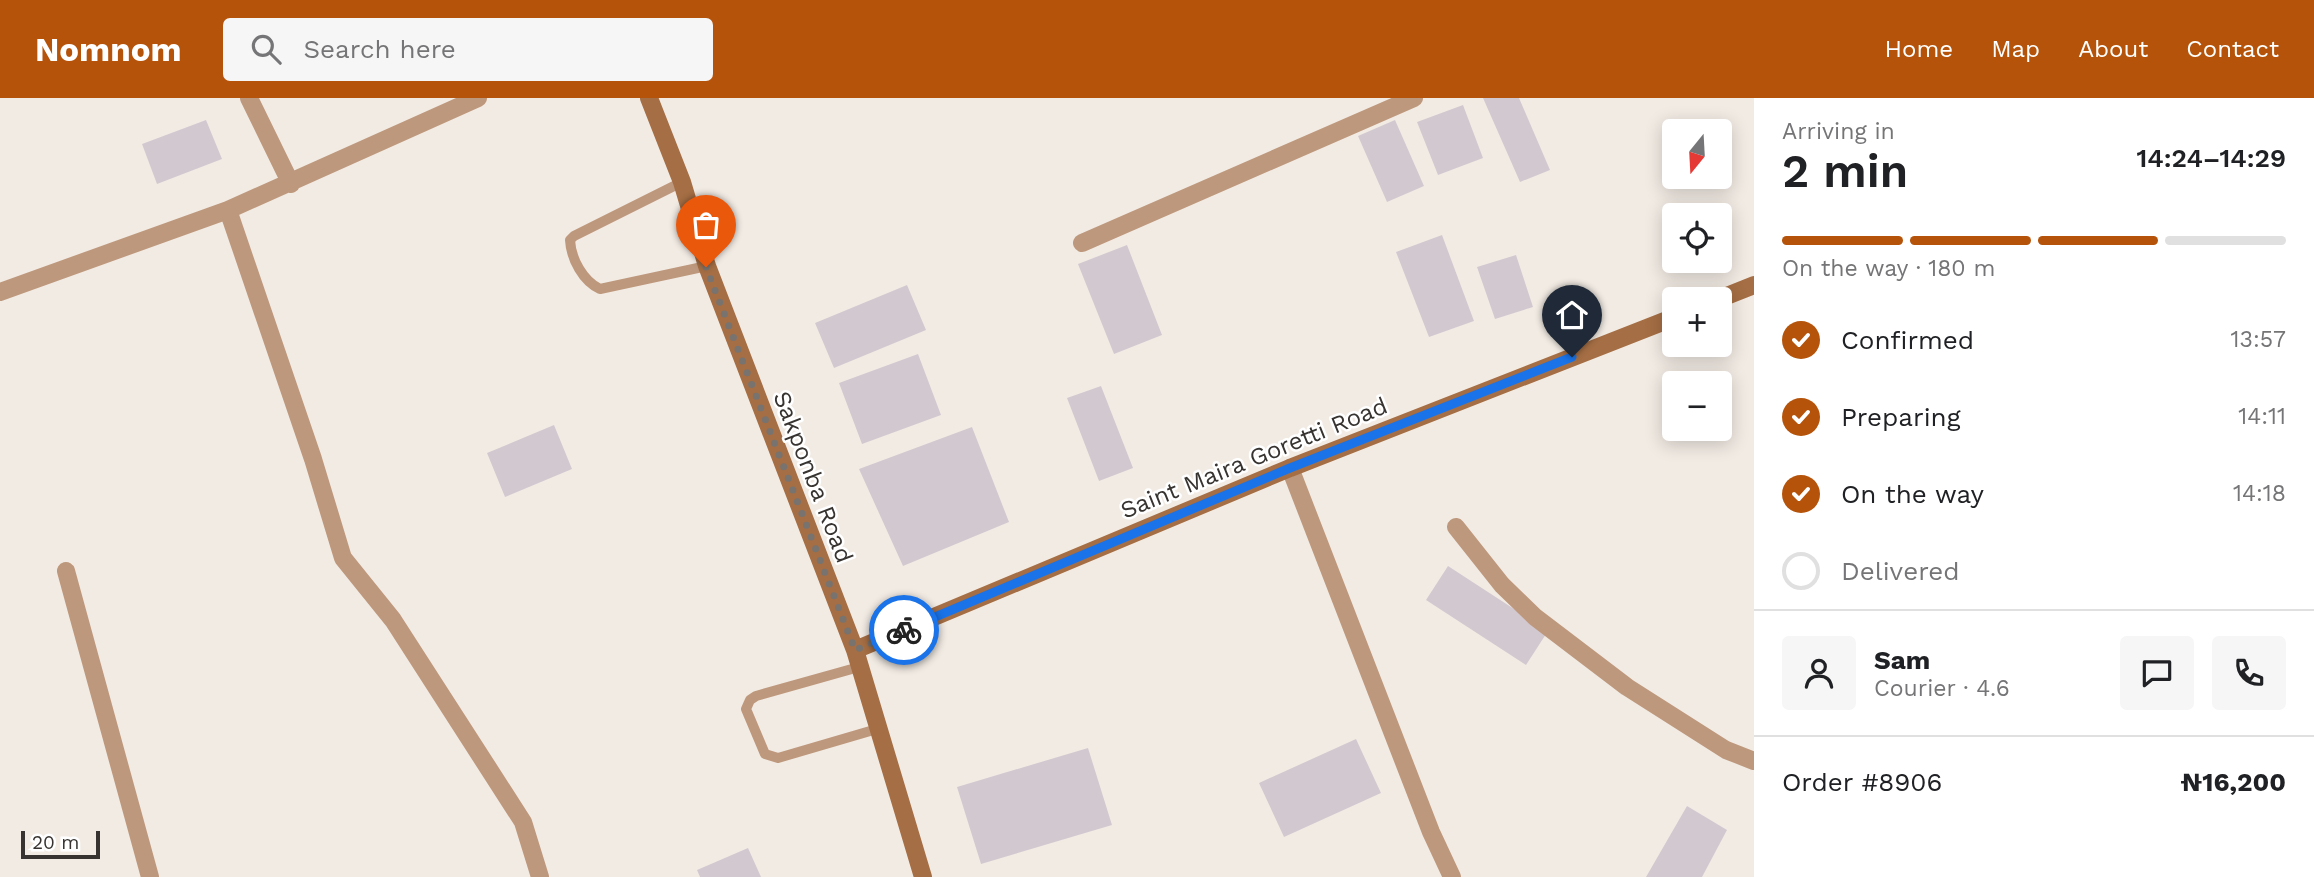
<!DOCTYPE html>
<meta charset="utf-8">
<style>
body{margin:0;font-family:"Work Sans",sans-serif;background:#f6f6f6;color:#202124;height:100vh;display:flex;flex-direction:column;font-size:26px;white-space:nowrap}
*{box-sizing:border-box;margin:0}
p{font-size:23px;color:#757577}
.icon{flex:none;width:38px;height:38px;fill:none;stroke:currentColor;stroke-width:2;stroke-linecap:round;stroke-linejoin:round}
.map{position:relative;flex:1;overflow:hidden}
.panel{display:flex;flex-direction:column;background:#fff;width:560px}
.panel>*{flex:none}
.needle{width:46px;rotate:198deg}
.tools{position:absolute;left:1662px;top:21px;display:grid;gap:14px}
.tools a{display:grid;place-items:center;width:70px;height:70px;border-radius:7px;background:#fff;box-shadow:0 4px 18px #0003;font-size:35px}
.scale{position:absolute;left:21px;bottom:18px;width:79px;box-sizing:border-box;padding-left:7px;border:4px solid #363330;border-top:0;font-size:19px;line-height:24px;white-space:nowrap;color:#363330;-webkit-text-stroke:5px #fff;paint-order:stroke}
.pin{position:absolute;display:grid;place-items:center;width:60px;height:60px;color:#fff;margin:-72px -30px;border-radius:50% 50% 50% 0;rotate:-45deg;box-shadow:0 0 7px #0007}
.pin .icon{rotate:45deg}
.courier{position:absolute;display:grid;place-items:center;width:70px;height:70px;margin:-35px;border:5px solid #1a73e8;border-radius:50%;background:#fff;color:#222;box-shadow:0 2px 9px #0007}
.overview em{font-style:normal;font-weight:600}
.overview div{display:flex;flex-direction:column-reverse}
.overview{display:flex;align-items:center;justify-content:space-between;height:119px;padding:0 28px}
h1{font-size:46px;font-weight:600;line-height:52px}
.bar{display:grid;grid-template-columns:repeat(4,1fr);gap:10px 7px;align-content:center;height:84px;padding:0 28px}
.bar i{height:9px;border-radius:5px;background:#e0e0e0}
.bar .on{background:#b45309}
.bar p{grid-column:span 4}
.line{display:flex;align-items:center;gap:18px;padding:0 28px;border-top:2px solid #e0e0e0}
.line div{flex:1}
.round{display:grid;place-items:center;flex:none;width:74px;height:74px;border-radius:7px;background:#f6f6f6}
ol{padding:0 28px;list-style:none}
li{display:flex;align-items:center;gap:21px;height:77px}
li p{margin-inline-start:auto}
li .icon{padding:7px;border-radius:50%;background:#b45309;color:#fff;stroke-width:4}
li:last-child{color:#757577}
li i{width:38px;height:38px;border:4px solid #e0e0e0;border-radius:50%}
header{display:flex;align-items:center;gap:42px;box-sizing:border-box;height:98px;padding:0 35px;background:#b45309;color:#fff}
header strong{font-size:33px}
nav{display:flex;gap:38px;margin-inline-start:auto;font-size:24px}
.search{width:490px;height:63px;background:#f6f6f6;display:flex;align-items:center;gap:18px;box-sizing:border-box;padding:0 24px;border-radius:7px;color:#757577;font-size:26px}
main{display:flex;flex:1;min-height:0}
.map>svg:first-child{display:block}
.building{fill:#d2c9d0}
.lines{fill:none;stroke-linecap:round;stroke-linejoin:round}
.lane{stroke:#be987c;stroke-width:10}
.street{stroke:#be987c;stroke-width:18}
.secondary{stroke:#a56e44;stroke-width:18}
.done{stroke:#78736f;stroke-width:7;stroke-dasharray:0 12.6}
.route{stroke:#1a73e8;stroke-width:9}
.labels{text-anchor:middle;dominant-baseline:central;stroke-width:5;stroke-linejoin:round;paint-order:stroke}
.street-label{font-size:24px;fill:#363330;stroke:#fff}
</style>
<header>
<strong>Nomnom</strong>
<div class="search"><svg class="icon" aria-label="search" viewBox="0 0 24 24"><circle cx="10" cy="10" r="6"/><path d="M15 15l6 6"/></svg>Search here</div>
<nav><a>Home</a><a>Map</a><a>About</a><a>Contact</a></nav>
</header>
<main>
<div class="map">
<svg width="1754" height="779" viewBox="0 0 1754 779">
<rect width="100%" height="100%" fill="#f2ebe4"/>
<path class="building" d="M1483 0H1519L1550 72 1520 84Z
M1463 7 1483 60 1438 77 1417 24Z
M206 22 222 61 157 86 142 46Z
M1395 22 1424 88 1387 104 1358 38Z
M1442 137 1474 223 1429 239 1396 154Z
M1127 147 1162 237 1114 256 1078 166Z
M1516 157 1533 209 1495 221 1477 169Z
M907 187 926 232 834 270 815 225Z
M918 256 941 317 862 346 839 285Z
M1101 288 1133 370 1099 383 1067 300Z
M554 327 572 371 505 399 487 355Z
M972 329 1009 424 903 468 859 371Z
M1448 468 1548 533 1526 567 1426 502Z
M1356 641 1381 695 1284 739 1259 685Z
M1088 650 1112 727 981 766 957 689Z
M1687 708 1727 732 1702 779H1646Z
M748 750 761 779H700L697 772Z"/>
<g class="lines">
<path class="lane" d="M682 84 574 138 570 142C571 161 583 183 600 191L707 168
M859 569 756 598 750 602 746 611 765 656 778 660 877 631"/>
<path class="street" d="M249 0 291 86
M228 112 313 361 343 460 393 522 523 724 540 779
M1082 145 1414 0
M0 194 228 112 478 0
M1290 370 1431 734 1452 779
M1456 429 1502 487 1535 519 1627 589 1726 652 1754 663
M66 473 150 779"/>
<path class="secondary" d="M649 0 682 84 707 168 855 552 923 779
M1719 201 1754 187
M855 552 1290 370 1675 219"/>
</g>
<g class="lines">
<path class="done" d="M706 169 855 552 904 532"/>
<path class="route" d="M904 532 1290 370 1572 259"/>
</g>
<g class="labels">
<g class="street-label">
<text transform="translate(1254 360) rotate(-22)">Saint Maira Goretti Road</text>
<text transform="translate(813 379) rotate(69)">Sakponba Road</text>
</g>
</g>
</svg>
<div class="tools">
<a><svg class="needle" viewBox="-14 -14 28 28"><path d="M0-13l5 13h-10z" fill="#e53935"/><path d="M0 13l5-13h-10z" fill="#757577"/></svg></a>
<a><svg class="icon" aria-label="locate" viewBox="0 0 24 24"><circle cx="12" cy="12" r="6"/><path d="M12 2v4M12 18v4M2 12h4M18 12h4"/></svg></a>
<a>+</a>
<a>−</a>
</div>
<div class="scale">20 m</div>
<div class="pin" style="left:706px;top:169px;background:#ea580c"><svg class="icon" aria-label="bag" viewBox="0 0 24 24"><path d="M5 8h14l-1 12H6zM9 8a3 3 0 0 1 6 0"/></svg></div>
<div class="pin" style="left:1572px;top:259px;background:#1f2937"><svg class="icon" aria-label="home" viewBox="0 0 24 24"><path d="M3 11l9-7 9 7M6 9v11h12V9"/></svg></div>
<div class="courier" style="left:904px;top:532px"><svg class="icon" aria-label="bike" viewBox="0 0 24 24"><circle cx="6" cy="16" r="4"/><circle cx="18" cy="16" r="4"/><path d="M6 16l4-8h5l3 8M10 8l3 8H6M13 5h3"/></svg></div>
</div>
<section class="panel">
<div class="overview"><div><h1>2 min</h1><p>Arriving in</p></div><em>14:24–14:29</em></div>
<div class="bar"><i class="on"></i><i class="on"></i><i class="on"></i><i></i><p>On the way · 180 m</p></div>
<ol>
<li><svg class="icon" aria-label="check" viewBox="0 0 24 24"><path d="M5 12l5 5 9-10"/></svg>Confirmed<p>13:57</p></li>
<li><svg class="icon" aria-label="check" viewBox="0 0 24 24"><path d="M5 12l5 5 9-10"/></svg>Preparing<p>14:11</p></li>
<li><svg class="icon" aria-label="check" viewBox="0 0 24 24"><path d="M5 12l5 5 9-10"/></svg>On the way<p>14:18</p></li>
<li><i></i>Delivered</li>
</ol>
<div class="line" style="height:126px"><a class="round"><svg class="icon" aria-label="person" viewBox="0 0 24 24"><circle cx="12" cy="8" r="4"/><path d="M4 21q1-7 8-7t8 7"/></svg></a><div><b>Sam</b><p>Courier · 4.6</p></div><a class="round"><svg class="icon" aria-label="chat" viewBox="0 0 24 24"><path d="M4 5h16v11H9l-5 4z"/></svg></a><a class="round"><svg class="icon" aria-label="phone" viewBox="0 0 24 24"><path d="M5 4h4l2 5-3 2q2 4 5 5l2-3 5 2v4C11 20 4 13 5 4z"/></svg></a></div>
<div class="line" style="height:91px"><div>Order #8906</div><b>₦16,200</b></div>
</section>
</main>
